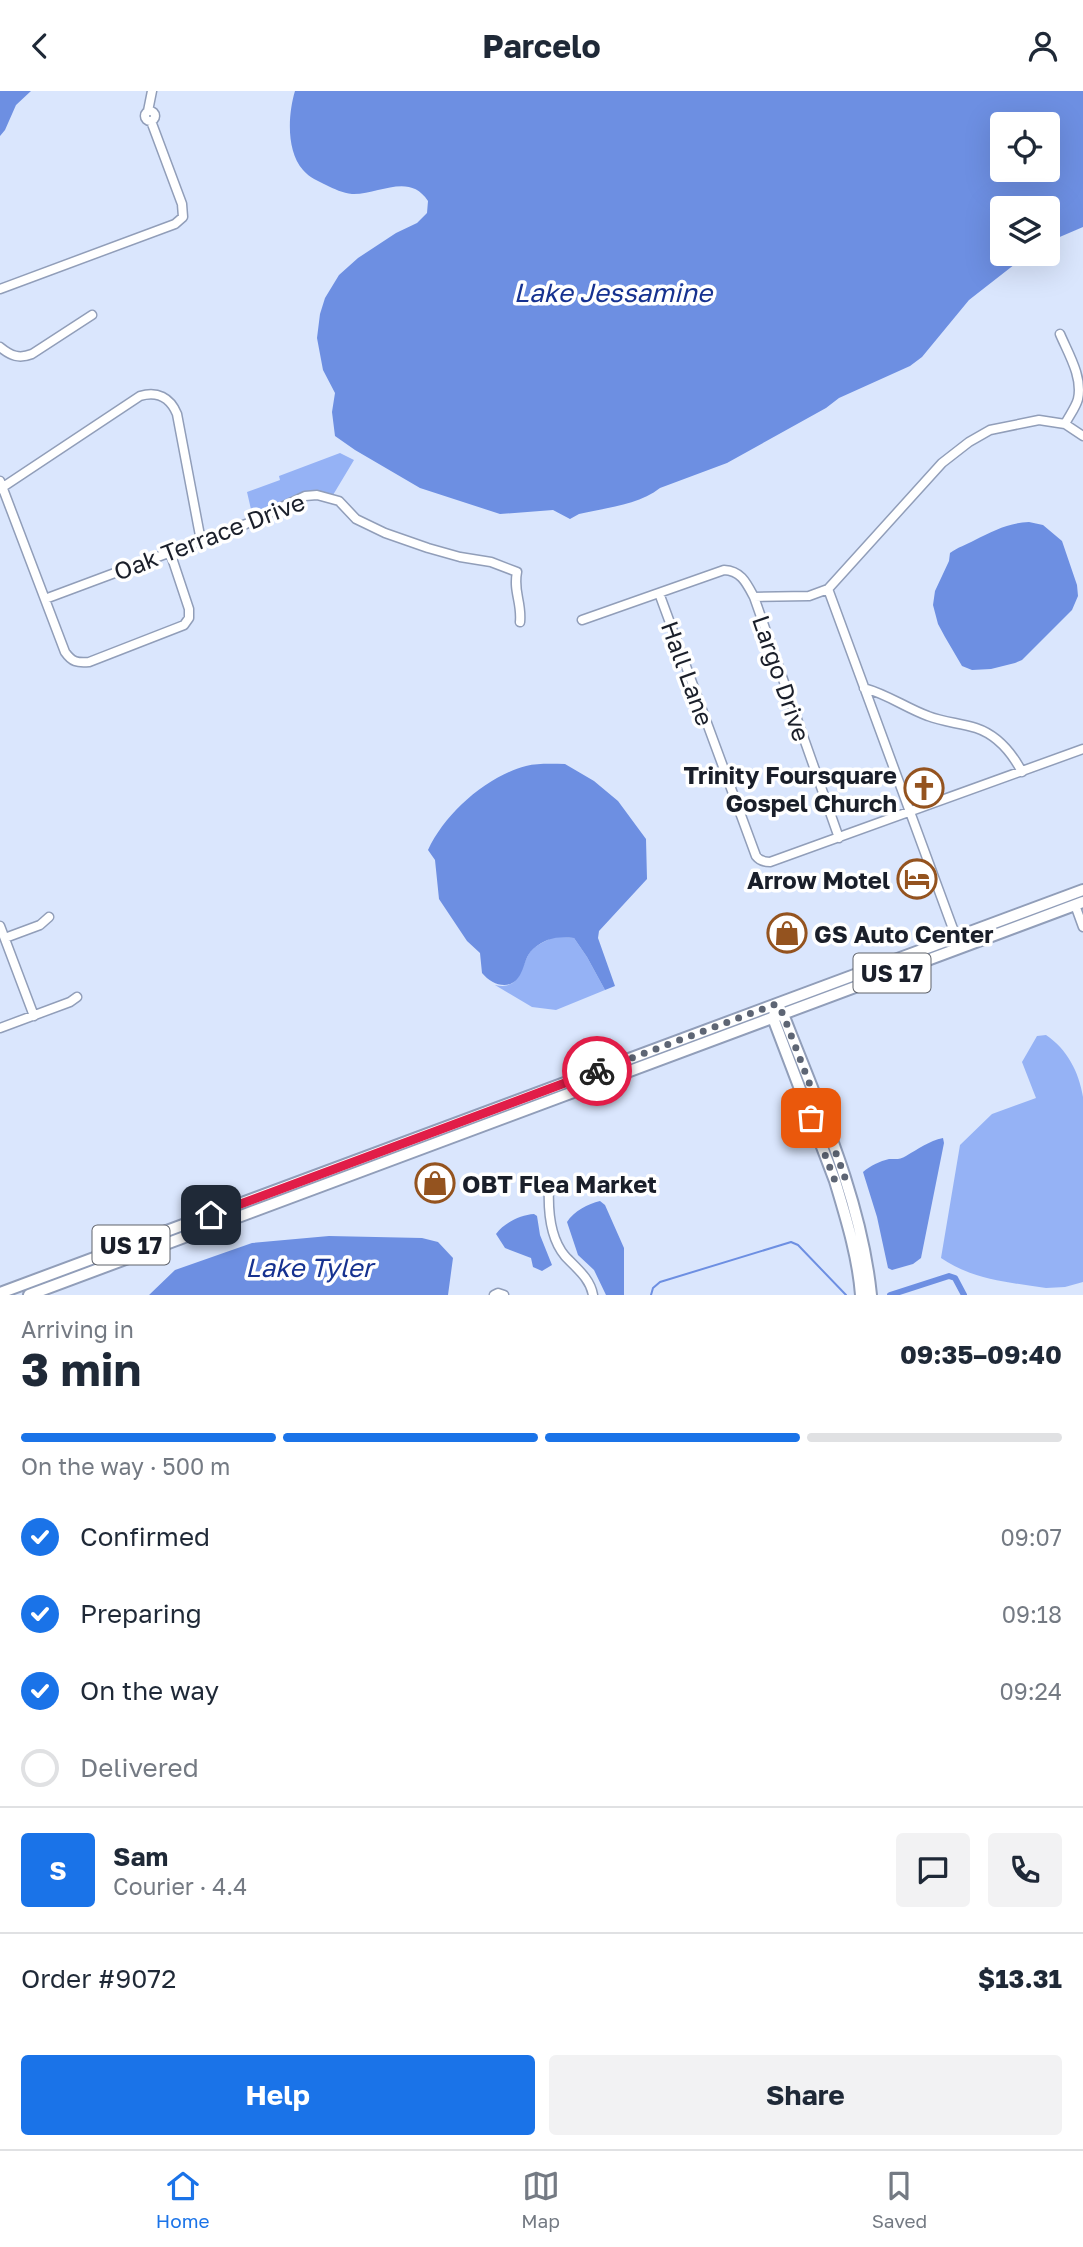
<!DOCTYPE html>
<meta charset="utf-8">
<style>
body{margin:0;font-family:"Golos Text",sans-serif;background:#f2f2f3;color:#1f2937;height:100vh;display:flex;flex-direction:column;font-size:26px;white-space:nowrap}
*{box-sizing:border-box;margin:0}
p{font-size:23px;color:#747a83}
.icon{flex:none;width:38px;height:38px;fill:none;stroke:currentColor;stroke-width:2;stroke-linecap:round;stroke-linejoin:round}
.map{position:relative;height:1204px;overflow:hidden}
.details{display:flex;flex-direction:column;background:#fff;flex:1}
.details>*{flex:none}
.tools{position:absolute;left:990px;top:21px;display:grid;gap:14px}
.tools a{display:grid;place-items:center;width:70px;height:70px;border-radius:7px;background:#fff;box-shadow:0 7px 28px #0002;font-size:35px}
.pin{position:absolute;display:grid;place-items:center;width:60px;height:60px;color:#fff;margin:-30px;border-radius:14px;box-shadow:0 4px 10px #0006}
.courier{position:absolute;display:grid;place-items:center;width:70px;height:70px;margin:-35px;border:5px solid #e11d48;border-radius:50%;background:#fff;color:#222;box-shadow:0 2px 9px #0007}
.overview em{font-style:normal;font-weight:700}
.overview div{display:flex;flex-direction:column-reverse}
.overview{display:flex;align-items:center;justify-content:space-between;height:119px;padding:0 21px}
h1{font-size:46px;font-weight:700;line-height:52px}
.bar{display:grid;grid-template-columns:repeat(4,1fr);gap:10px 7px;align-content:center;height:84px;padding:0 21px}
.bar i{height:9px;border-radius:5px;background:#e0e1e3}
.bar .selected{background:#1a73e8}
.bar p{grid-column:span 4}
.line{display:flex;align-items:center;gap:18px;padding:0 21px;border-top:2px solid #e0e1e3}
.line div{flex:1}
.round{display:grid;place-items:center;flex:none;width:74px;height:74px;border-radius:7px;background:#f2f2f3}
ol{padding:0 21px;list-style:none}
li{display:flex;align-items:center;gap:21px;height:77px}
li p{margin-inline-start:auto}
li .icon{padding:7px;border-radius:50%;background:#1a73e8;color:#fff;stroke-width:4}
li:last-child{color:#747a83}
li i{width:38px;height:38px;border:4px solid #e0e1e3;border-radius:50%}
.primary-button{display:flex;gap:14px;margin-top:auto;padding:14px 21px}
.primary-button a{flex:1;height:80px;border-radius:7px;background:#1a73e8;color:#fff;font-size:28px;font-weight:700;line-height:80px;text-align:center}
.primary-button a+a{background:#f2f2f3;color:#1f2937}
header{display:flex;justify-content:space-between;align-items:center;height:91px;padding:0 21px;background:#fff;font-size:32px;font-weight:700}
.tab-bar{display:flex;justify-content:space-around;align-items:center;height:98px;border-top:2px solid #e0e1e3;background:#fff;font-size:19px;color:#747a83}
.tab-bar a{display:grid;justify-items:center;gap:4px}
.tab-bar .selected{color:#1a73e8}
.map>svg:first-child{display:block}
.green{fill:#95b2f5}
.water{fill:#6d8fe2;fill-rule:evenodd}
.lines{fill:none;stroke-linecap:round;stroke-linejoin:round}
.stream{stroke:#6d8fe2;stroke-width:2}
.canal{stroke:#6d8fe2;stroke-width:6}
.minor-casing{stroke:#919eb9;stroke-width:11}
.major-casing{stroke:#919eb9;stroke-width:14}
.minor{stroke:#fff;stroke-width:8}
.major{stroke:#fff;stroke-width:10}
.done{stroke:#5d6574;stroke-width:7;stroke-dasharray:0 12.6}
.route{stroke:#e11d48;stroke-width:9}
.labels{text-anchor:middle;dominant-baseline:central;stroke-width:7;stroke-linejoin:round;paint-order:stroke}
.shield{fill:#fff;stroke:#5f626a;stroke-width:2}
.shield-label{font-size:23px;font-weight:bold;fill:#1a1f2a}
.street-label{font-size:24px;fill:#1a1f2a;stroke:#fff}
.poi-label{font-size:24px;font-weight:bold;fill:#1a1f2a;stroke:#fff;text-anchor:end}
.water-label{font-size:26px;font-style:italic;fill:#163290;stroke:#fff}
</style>
<header><svg class="icon" aria-label="back" viewBox="0 0 24 24"><path d="M15 5l-7 7 7 7"/></svg>Parcelo<svg class="icon" aria-label="person" viewBox="0 0 24 24"><circle cx="12" cy="8" r="4"/><path d="M4 21q1-7 8-7t8 7"/></svg></header>
<div class="map">
<svg width="1083" height="1204" viewBox="0 0 1083 1204">
<rect width="100%" height="100%" fill="#dae6fd"/>
<path class="green" d="M340 362 354 369 333 404C304 397 280 415 253 427L247 401 280 389 279 385Z
M554 845 574 847 587 866 605 899 556 919 532 916 495 894C521 900 520 876 530 861 535 854 547 850 554 845Z
M1046 944C1067 958 1079 981 1083 1006V1191L1065 1196 1046 1197C1007 1191 974 1189 941 1167L960 1054 992 1023 1036 1007 1022 971 1037 945Z"/>
<path class="water" d="M0 0H31L16 14 5 39 0 45Z
M295 0H1083V136L1048 151V117H1003V163H1028L969 209 922 266 910 275 839 307 826 317 727 372 660 397C639 414 605 417 579 423L570 428 553 419 500 423 420 397 355 359 335 345 332 321 335 302 323 279 317 247 320 223 325 207 339 184 358 167 396 142 417 132 427 122 428 110C409 81 379 104 352 103 343 102 334 98 326 94 318 90 310 87 303 79 286 60 288 23 295 0ZM1003 33H1048V79H1003Z
M1029 431 1043 434 1062 450 1077 494 1078 505 1072 519 1022 569 1015 572 991 578 972 579 962 575 945 546 938 533 933 514 935 500 949 470 950 462C958 456 966 454 975 449 993 440 1008 432 1029 431Z
M565 673 594 690 618 710 646 748 647 788 599 840 598 847 615 895 605 899 587 866 574 847C558 845 546 847 533 858 526 864 525 874 521 882 512 901 493 895 482 882L480 862 467 850 439 808 435 769 428 759C445 722 487 685 526 675 538 672 553 673 565 673Z
M943 1047 944 1052 921 1167 913 1173 892 1179 888 1177 877 1126 863 1081C870 1075 880 1070 889 1068 896 1068 900 1069 906 1065 918 1058 929 1050 943 1047Z
M600 1110 605 1114 624 1157V1204H606L594 1179 578 1164 567 1131C574 1120 588 1113 600 1110Z
M534 1123 537 1125 540 1144 552 1174 542 1180 533 1176 531 1167 505 1157 496 1143C504 1132 520 1124 534 1123Z
M329 1145 422 1147 438 1151 453 1167 448 1204H149L175 1179 252 1152Z"/>
<g class="lines">
<path class="stream" d="M651 1204 653 1197 660 1191 791 1151 798 1154 846 1204"/>
<path class="canal" d="M890 1204 949 1185 955 1187 964 1204"/>
<g class="minor-casing">
<path id="minor" d="M145 25a5 5 0 1 1 10 0a5 5 0 1 1-10 0Z
M148 20 152 0
M0 198 175 133 183 126 182 113 151 30
M1060 243C1068 262 1083 286 1078 308 1076 316 1069 325 1065 333
M0 256C11 265 19 268 32 263L92 224
M0 390 65 561C72 571 77 572 89 571L184 534 189 527V518L170 461
M0 398 140 305C157 300 170 306 177 323L201 450
M828 498 956 846
M659 502 756 765C760 770 764 771 770 771L1083 658
M754 506 809 505 828 498 942 372 969 351 990 339 1039 329 1065 333 1083 345
M45 508 246 433 305 405 317 404 339 410 356 428 385 442 428 457 460 466 491 471 517 481C513 501 522 511 520 531
M582 529 724 479C741 480 746 491 754 506L839 747
M864 597C887 603 906 617 928 625 943 631 960 632 976 637 997 644 1012 662 1022 681
M1075 814 1083 836
M0 835 34 925
M5 847 40 834 49 826
M0 937 70 911 77 906
M549 1097C548 1119 550 1147 565 1165 576 1177 590 1187 593 1204
M494 1204 498 1202 504 1204"/>
</g>
<g class="major-casing">
<path id="major" d="M780 918 783 923C818 1014 861 1106 871 1204
M775 921 773 927 835 1090C846 1127 858 1165 861 1204
M0 1202 1083 799
M29 1204 1083 811"/>
</g>
<use href="#minor" class="minor"/>
<use href="#major" class="major"/>
</g>
<g class="lines">
<path class="done" d="M597 980 776 913 783 923 845 1086 835 1090 811 1027"/>
<path class="route" d="M211 1124 597 980"/>
</g>
<defs>
<g id="church-ring" transform="scale(2.0125)"><circle r="9.5" fill="#fff" stroke="#94531f" stroke-width="1.5"/><path d="M-1.2-6h2.4v3.5h3.3v2.4h-3.3V6h-2.4V-.1h-3.3v-2.4h3.3Z" fill="#94531f"/></g>
<g id="hotel-ring" transform="scale(2.0125)"><circle r="9.5" fill="#fff" stroke="#94531f" stroke-width="1.5"/><path d="M-6-4.5h1.5V1H6V5H4.5V3h-9V5H-6ZM-4 0a1.8 1.8 0 1 1 3.6 0ZM.5 0V-2.5h3Q6-2.5 6 0Z" fill="#94531f"/></g>
<g id="shop-ring" transform="scale(2.0125)"><circle r="9.5" fill="#fff" stroke="#94531f" stroke-width="1.5"/><path d="M-5-2.5h2.3a2.7 3.5 0 0 1 5.4 0H5L5.5 6h-11ZM-1.5-2.5h3a1.5 2.3 0 0 0-3 0Z" fill="#94531f"/></g>
</defs>
<g fill-rule="evenodd">
<use href="#church-ring" x="924" y="697"/>
<use href="#hotel-ring" x="917" y="788"/>
<use href="#shop-ring" x="787" y="842"/>
<use href="#shop-ring" x="435" y="1092"/>
</g>
<g class="labels">
<g class="shield">
<rect x="853.5" y="862.5" width="77" height="39" rx="5"/>
<rect x="92.5" y="1134.5" width="77" height="39" rx="5"/>
</g>
<g class="shield-label">
<text x="892" y="882">US 17</text>
<text x="131" y="1154">US 17</text>
</g>
<g class="street-label">
<text transform="translate(209 445) rotate(-21)">Oak Terrace Drive</text>
<text transform="translate(688 582) rotate(70)">Hall Lane</text>
<text transform="translate(782 587) rotate(71)">Largo Drive</text>
</g>
<g class="poi-label">
<text x="897" y="683">Trinity Foursquare<tspan x="897" dy="28">Gospel Church</tspan></text>
<text x="890" y="788">Arrow Motel</text>
<text x="814" y="842" text-anchor="start">GS Auto Center</text>
<text x="462" y="1092" text-anchor="start">OBT Flea Market</text>
</g>
<g class="water-label">
<text x="613" y="201">Lake Jessamine</text>
<text x="309" y="1176">Lake Tyler</text>
</g>
</g>
</svg>
<div class="tools">
<a><svg class="icon" aria-label="locate" viewBox="0 0 24 24"><circle cx="12" cy="12" r="6"/><path d="M12 2v4M12 18v4M2 12h4M18 12h4"/></svg></a>
<a><svg class="icon" aria-label="layers" viewBox="0 0 24 24"><path d="M12 4l9 5-9 5-9-5zM3 14l9 5 9-5"/></svg></a>
</div>
<div class="pin" style="left:811px;top:1027px;background:#ea580c"><svg class="icon" aria-label="bag" viewBox="0 0 24 24"><path d="M5 8h14l-1 12H6zM9 8a3 3 0 0 1 6 0"/></svg></div>
<div class="pin" style="left:211px;top:1124px;background:#1f2937"><svg class="icon" aria-label="home" viewBox="0 0 24 24"><path d="M3 11l9-7 9 7M6 9v11h12V9"/></svg></div>
<div class="courier" style="left:597px;top:980px"><svg class="icon" aria-label="bike" viewBox="0 0 24 24"><circle cx="6" cy="16" r="4"/><circle cx="18" cy="16" r="4"/><path d="M6 16l4-8h5l3 8M10 8l3 8H6M13 5h3"/></svg></div>
</div>
<section class="details">
<div class="overview"><div><h1>3 min</h1><p>Arriving in</p></div><em>09:35–09:40</em></div>
<div class="bar"><i class="selected"></i><i class="selected"></i><i class="selected"></i><i></i><p>On the way · 500 m</p></div>
<ol>
<li><svg class="icon" aria-label="check" viewBox="0 0 24 24"><path d="M5 12l5 5 9-10"/></svg>Confirmed<p>09:07</p></li>
<li><svg class="icon" aria-label="check" viewBox="0 0 24 24"><path d="M5 12l5 5 9-10"/></svg>Preparing<p>09:18</p></li>
<li><svg class="icon" aria-label="check" viewBox="0 0 24 24"><path d="M5 12l5 5 9-10"/></svg>On the way<p>09:24</p></li>
<li><i></i>Delivered</li>
</ol>
<div class="line" style="height:126px"><b class="round" style="background:#1a73e8;color:#fff">S</b><div><b>Sam</b><p>Courier · 4.4</p></div><a class="round"><svg class="icon" aria-label="chat" viewBox="0 0 24 24"><path d="M4 5h16v11H9l-5 4z"/></svg></a><a class="round"><svg class="icon" aria-label="phone" viewBox="0 0 24 24"><path d="M5 4h4l2 5-3 2q2 4 5 5l2-3 5 2v4C11 20 4 13 5 4z"/></svg></a></div>
<div class="line" style="height:91px"><div>Order #9072</div><b>$13.31</b></div>
<div class="primary-button"><a>Help</a><a>Share</a></div>
</section>
<nav class="tab-bar">
<a class="selected"><svg class="icon" aria-label="home" viewBox="0 0 24 24"><path d="M3 11l9-7 9 7M6 9v11h12V9"/></svg>Home</a>
<a><svg class="icon" aria-label="map" viewBox="0 0 24 24"><path d="M3 6l6-2 6 2 6-2v14l-6 2-6-2-6 2zM9 4v14M15 6v14"/></svg>Map</a>
<a><svg class="icon" aria-label="saved" viewBox="0 0 24 24"><path d="M7 4h10v16l-5-4-5 4z"/></svg>Saved</a>
</nav>
